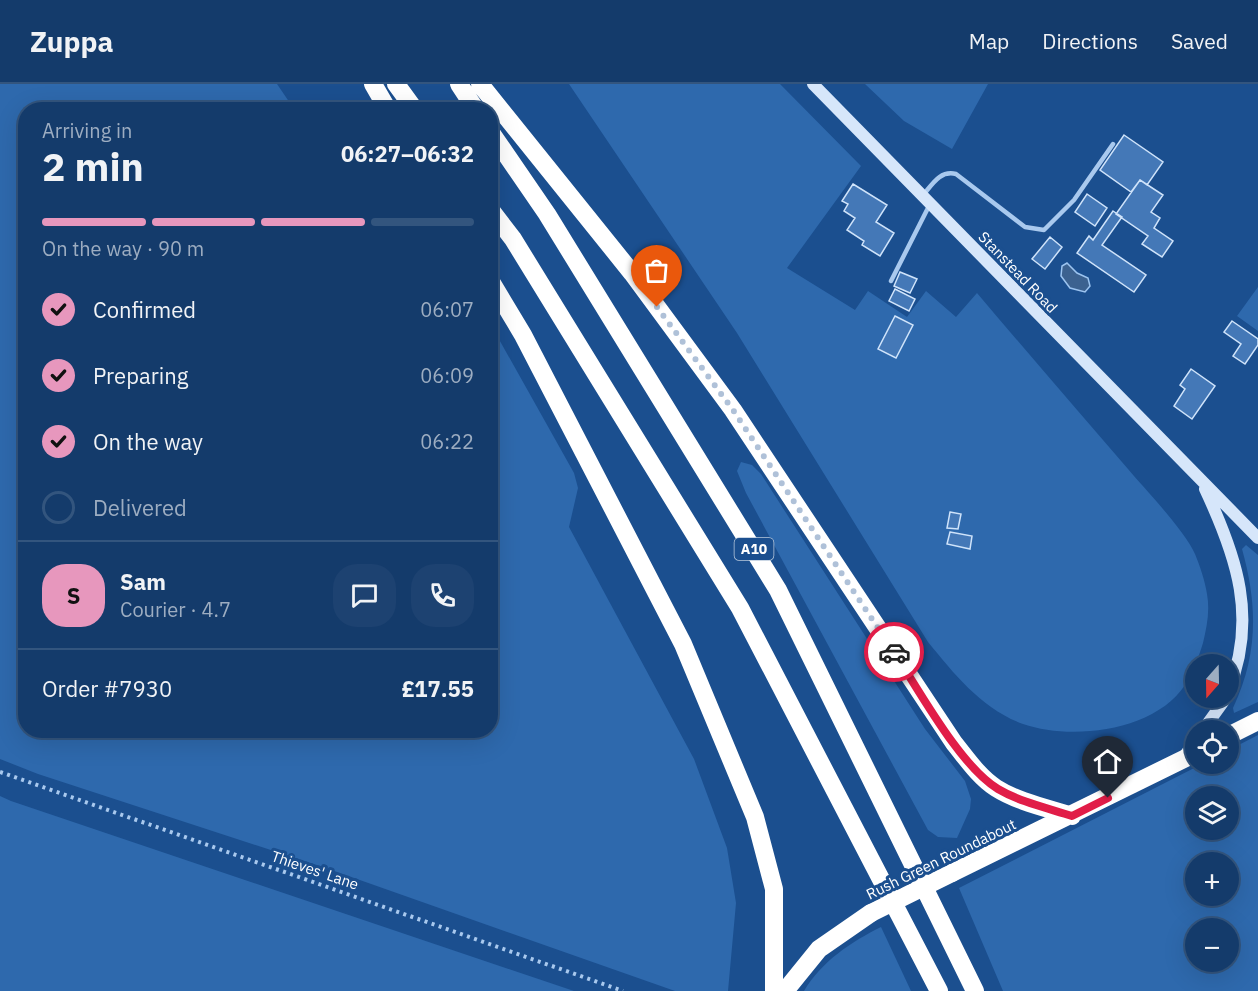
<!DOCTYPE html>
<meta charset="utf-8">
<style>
body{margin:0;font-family:"IBM Plex Sans",sans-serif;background:#1d4271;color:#f1f3f6;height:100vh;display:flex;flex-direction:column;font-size:22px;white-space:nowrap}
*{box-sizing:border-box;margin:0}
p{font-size:20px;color:#9dadc1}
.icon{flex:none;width:33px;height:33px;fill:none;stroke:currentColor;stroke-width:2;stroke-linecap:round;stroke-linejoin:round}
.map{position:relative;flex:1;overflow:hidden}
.drawer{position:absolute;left:18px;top:18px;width:480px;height:636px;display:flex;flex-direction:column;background:#143b6b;border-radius:24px;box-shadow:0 6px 24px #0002,0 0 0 2px #33557e}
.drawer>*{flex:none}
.needle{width:39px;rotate:200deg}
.controls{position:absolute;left:1185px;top:570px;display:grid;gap:12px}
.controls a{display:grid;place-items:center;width:54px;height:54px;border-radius:50%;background:#143b6b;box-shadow:0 6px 24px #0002,0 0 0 2px #33557e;font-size:30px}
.pin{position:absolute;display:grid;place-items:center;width:51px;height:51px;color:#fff;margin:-62px -26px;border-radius:50% 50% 50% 0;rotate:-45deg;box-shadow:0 0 6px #0007}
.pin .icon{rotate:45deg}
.courier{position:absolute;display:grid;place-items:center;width:60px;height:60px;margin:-30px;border:4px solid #e11d48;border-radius:50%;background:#fff;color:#222;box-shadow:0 2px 8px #0007}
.head em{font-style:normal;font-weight:700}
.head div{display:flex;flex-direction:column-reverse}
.head{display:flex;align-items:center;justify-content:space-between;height:102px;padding:0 24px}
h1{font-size:39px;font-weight:700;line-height:45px}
.bar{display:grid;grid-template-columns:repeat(4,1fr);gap:9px 6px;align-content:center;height:72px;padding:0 24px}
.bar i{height:8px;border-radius:4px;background:#33557e}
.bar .active{background:#e797bd}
.bar p{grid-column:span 4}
.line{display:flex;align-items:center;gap:15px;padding:0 24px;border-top:2px solid #33557e}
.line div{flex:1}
.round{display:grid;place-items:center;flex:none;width:63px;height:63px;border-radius:24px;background:#1d4271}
ol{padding:0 24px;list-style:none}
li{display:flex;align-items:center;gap:18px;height:66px}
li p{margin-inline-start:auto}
li .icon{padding:6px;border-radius:50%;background:#e797bd;color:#111;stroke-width:4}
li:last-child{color:#9dadc1}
li i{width:33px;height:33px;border:3px solid #33557e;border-radius:50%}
header{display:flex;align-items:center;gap:36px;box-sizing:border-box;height:84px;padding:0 30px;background:#143b6b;border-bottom:2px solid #33557e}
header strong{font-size:28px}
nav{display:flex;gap:33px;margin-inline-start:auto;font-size:21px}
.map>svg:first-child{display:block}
.green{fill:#2e69ad;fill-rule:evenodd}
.water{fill:#3c6290;stroke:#9cc4f0;stroke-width:1.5}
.building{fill:#4478b7;stroke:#cfe3fa;stroke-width:1.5}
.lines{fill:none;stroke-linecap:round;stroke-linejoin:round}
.path{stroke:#a9c9ee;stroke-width:4;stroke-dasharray:3 4.5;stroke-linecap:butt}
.lane{stroke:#a9c9ee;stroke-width:4.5}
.secondary{stroke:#d6e6fa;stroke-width:12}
.highway{stroke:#fff;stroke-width:18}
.highway-bridge{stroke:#fff;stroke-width:18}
.done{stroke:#afc1d8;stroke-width:6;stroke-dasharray:0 10.8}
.route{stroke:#e11d48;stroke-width:8}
.labels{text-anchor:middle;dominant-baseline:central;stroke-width:6;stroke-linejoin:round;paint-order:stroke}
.shield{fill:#1b4f8f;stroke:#bbcadd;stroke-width:1.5}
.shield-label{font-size:14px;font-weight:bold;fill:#fff}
.street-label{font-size:15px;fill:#fff;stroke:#1b4f8f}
</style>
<header>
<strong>Zuppa</strong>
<nav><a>Map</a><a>Directions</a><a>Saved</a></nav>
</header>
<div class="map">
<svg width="1258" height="907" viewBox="0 0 1258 907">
<rect width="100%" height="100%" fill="#1b4f8f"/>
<path class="green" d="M0 0H277L294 25 26 26V646H490L491 241 574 389 578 404 569 443 694 675 727 764 736 819 728 907H675L323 783 38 690 0 675Z
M569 0H780L861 82 787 184 855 226 868 207 907 233 926 207 956 233 977 209C1027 268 1077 326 1128 385 1145 405 1185 447 1195 470 1200 482 1205 497 1207 510 1210 527 1207 542 1203 559 1199 572 1193 589 1185 601 1155 647 1072 657 1023 640 982 625 955 591 928 558L737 249Z
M865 0H988L952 65 904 37Z
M1258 203V247L1237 232Z
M741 378 752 381 761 390 925 645 965 697 971 715 970 725 957 754 938 753 928 746 746 409 737 387Z
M1246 461 1258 471V618L1234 629 1233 624C1258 571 1258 522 1242 465Z
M1258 651V907H1003L959 804 1202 680H1228L1229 666ZM1196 712H1228V746H1196ZM1196 778H1228V812H1196ZM1196 844H1228V878H1196Z
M0 712 11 717 574 907H0Z
M881 843 911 907H804C822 877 851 858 881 843Z"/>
<path class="water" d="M1067 179 1077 189 1088 194 1090 202 1085 208 1070 204 1061 192 1062 182Z"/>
<path class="building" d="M1124 51 1163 78 1147 101 1140 96 1131 108 1100 86Z
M1140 96 1163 111 1151 128 1160 134 1154 144 1173 157 1162 173 1142 160 1148 152 1116 130Z
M853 100 887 121 876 138 894 149 880 172 862 161 864 157 847 146 855 134 844 127 848 120 842 117Z
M1087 110 1107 124 1095 142 1075 128Z
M1113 127 1122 133 1102 161 1146 191 1134 208 1077 169 1089 152 1093 156Z
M1050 153 1062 163 1045 185 1032 175Z
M900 188 917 195 910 209 894 202Z
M895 205 915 215 909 227 889 217Z
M895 232 913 241 896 274 878 265Z
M1232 237 1258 255V261L1245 280 1233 272 1241 260 1224 248Z
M1191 285 1215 302 1192 335 1174 322 1185 305 1180 301Z
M950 428 961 430 958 445 947 444Z
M950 448 972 452 970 465 947 460Z"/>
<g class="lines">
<path class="path" d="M0 688 623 907"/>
<path class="lane" d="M924 110C933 99 941 86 956 90L1025 143 1044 146 1074 116 1113 60
M891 197 929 122"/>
<path class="secondary" d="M813 0 1258 454
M1205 405C1237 473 1258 535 1228 608
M1203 646 1226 614
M1183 674 1196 656"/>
<path class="highway" d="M373 0 388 26
M396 0 415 26
M459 0 476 26
M480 0 632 189 733 326 954 659C967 675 979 693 996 704 1018 718 1047 724 1072 732
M490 47 547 130 778 506 975 907
M490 125 513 155 740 524 939 907
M490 196 523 251 683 560 755 733 774 805V907
M1228 652 1258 637
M952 789 1196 669
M785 907 819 865 871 829"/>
<path class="highway-bridge" d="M871 829 952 789"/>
</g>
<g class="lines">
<path class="done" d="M657 223 733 326 894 568"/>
<path class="route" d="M894 568C919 606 960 682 998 705 1020 718 1047 724 1072 732L1108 714"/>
</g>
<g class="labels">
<rect class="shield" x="734.5" y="454" width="39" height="22" rx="4.5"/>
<g class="shield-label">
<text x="754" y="465">A10</text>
</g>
<g class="street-label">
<text transform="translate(1018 188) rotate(46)">Stanstead Road</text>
<text transform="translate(941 775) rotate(-26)">Rush Green Roundabout</text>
<text transform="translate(315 786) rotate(19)">Thieves' Lane</text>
</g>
</g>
</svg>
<div class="controls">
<a><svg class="needle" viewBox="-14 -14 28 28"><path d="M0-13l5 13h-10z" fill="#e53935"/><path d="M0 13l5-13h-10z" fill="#9dadc1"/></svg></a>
<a><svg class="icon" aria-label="locate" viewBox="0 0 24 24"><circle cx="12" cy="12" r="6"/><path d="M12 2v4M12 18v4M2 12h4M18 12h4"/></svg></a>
<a><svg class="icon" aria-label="layers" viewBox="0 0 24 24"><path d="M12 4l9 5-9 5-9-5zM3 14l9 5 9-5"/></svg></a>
<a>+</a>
<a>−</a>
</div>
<div class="pin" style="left:657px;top:223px;background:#ea580c"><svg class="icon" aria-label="bag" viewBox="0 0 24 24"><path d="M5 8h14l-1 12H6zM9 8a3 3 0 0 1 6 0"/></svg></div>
<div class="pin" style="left:1108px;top:714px;background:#1f2937"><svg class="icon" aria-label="home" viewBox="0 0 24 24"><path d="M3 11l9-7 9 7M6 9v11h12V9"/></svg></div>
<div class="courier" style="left:894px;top:568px"><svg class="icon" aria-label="car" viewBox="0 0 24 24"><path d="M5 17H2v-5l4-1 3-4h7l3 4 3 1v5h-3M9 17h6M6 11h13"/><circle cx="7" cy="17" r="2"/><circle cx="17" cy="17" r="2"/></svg></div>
<section class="drawer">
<div class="head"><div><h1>2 min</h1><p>Arriving in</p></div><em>06:27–06:32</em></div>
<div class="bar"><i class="active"></i><i class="active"></i><i class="active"></i><i></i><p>On the way · 90 m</p></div>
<ol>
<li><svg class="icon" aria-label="check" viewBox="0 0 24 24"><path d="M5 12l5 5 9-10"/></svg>Confirmed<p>06:07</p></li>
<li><svg class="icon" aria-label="check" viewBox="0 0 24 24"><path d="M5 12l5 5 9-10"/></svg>Preparing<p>06:09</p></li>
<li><svg class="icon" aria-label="check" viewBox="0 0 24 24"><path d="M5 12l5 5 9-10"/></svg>On the way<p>06:22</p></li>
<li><i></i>Delivered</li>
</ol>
<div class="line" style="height:108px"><b class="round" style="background:#e797bd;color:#111">S</b><div><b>Sam</b><p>Courier · 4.7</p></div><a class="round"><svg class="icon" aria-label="chat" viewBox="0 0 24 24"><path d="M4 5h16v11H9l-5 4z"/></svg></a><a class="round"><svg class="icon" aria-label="phone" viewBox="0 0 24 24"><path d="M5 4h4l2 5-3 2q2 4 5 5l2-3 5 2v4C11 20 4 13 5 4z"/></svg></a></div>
<div class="line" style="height:78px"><div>Order #7930</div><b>£17.55</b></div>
</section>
</div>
